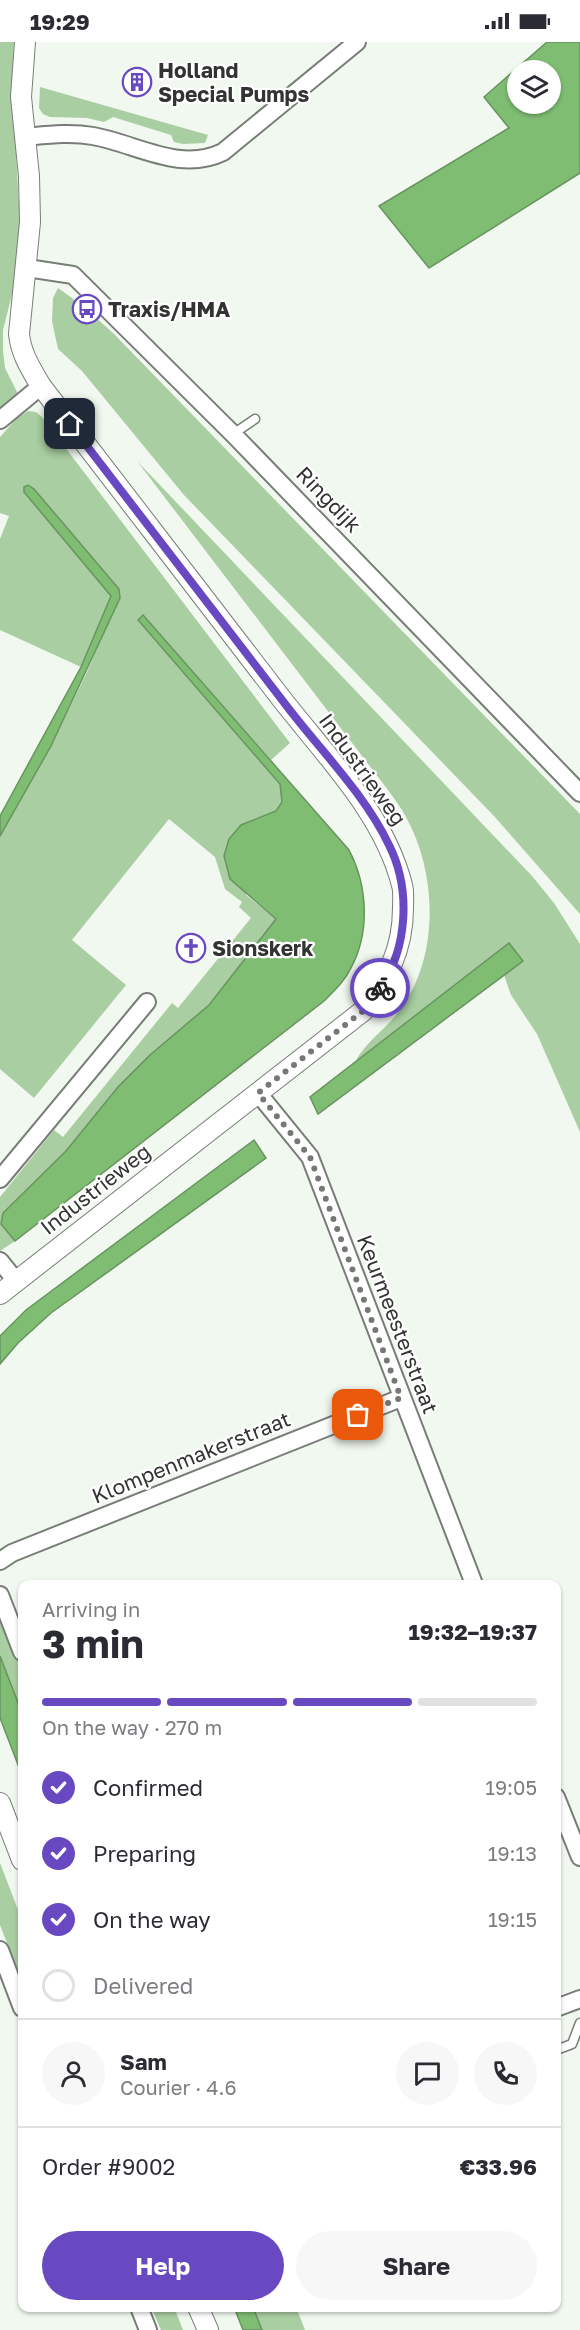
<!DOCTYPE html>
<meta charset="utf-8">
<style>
body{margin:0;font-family:"Golos Text",sans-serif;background:#f7f7f7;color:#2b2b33;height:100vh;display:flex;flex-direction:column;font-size:22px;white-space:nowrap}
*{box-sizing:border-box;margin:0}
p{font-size:20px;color:#7c7c81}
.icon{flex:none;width:33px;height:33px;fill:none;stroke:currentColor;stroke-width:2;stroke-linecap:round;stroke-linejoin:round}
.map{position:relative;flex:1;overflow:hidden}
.sheet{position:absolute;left:18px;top:1538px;width:543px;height:732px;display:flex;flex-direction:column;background:#fff;border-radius:12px;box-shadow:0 2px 4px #0004}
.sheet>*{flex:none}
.tools{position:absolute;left:507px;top:18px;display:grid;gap:12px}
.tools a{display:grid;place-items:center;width:54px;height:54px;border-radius:50%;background:#fff;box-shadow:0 2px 4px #0004;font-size:30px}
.pin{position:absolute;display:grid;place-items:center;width:51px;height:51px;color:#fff;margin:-26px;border-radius:12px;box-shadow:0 3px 9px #0006}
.courier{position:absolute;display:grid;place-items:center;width:60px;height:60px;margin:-30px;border:4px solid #6849c2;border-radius:50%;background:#fff;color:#222;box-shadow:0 2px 8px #0007}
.summary em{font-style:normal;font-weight:700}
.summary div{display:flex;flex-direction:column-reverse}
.summary{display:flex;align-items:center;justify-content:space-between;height:102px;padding:0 24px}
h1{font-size:39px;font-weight:700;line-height:45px}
.bar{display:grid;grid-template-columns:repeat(4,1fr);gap:9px 6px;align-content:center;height:72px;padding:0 24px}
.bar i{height:8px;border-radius:4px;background:#e1e1e2}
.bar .current{background:#6849c2}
.bar p{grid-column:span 4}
.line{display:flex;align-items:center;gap:15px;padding:0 24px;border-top:2px solid #e1e1e2}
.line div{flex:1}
.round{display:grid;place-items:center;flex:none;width:63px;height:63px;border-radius:32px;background:#f7f7f7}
ol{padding:0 24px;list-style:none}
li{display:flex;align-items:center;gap:18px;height:66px}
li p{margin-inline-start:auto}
li .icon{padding:6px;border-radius:50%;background:#6849c2;color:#fff;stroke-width:4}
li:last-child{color:#7c7c81}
li i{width:33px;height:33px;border:3px solid #e1e1e2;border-radius:50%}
.button{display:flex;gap:12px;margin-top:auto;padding:12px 24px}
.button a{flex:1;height:69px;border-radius:36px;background:#6849c2;color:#fff;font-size:24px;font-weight:700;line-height:69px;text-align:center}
.button a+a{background:#f7f7f7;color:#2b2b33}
.status{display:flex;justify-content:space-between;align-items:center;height:42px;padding:0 30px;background:#fff;direction:ltr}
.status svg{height:16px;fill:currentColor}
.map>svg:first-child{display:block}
.green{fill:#a9cea1}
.water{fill:#7fbd73;stroke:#68945f;stroke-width:1.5;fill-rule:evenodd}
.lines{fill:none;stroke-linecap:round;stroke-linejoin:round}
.service-casing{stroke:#787e77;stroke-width:11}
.minor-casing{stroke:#787e77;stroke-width:20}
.tertiary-casing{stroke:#787e77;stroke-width:22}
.service{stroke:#fff;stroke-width:8}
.minor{stroke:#fff;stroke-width:16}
.tertiary{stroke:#fff;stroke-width:20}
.done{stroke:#747974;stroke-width:6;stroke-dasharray:0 10.8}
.route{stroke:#6849c2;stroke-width:8}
.labels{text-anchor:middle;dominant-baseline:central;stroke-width:4.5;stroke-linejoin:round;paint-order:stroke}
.poi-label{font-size:21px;font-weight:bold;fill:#313431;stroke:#fff;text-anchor:start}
.street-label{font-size:21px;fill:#313431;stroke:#fff}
</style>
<div class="status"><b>19:29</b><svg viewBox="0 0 49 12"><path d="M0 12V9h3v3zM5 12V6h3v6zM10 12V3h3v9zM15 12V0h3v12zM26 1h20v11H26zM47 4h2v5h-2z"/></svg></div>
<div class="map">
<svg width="580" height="2288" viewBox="0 0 580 2288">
<rect width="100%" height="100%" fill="#f1f8ef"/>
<path class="green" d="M0 0H14L12 38 20 182 17 233 3 288V309L5 326 19 354 0 369Z
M40 45 208 93 205 101 183 102 174 100 171 93 113 75 104 80 87 76 50 75 43 72 39 66Z
M58 246 83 264 114 292 580 772V872L494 774 184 453 82 329 58 307 52 279 53 256Z
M28 369 36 370 42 375 290 701 271 718 143 573 138 579 280 742 282 760 275 769 246 853 276 877 209 963 150 1013 118 1045 66 1109 1 1182 15 1199 0 1209V1155L54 1088 63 1095 172 961 178 966 251 876 239 865 242 860 225 847 215 815 169 777 72 898 126 943 34 1056 0 1027V794L51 704 88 628 120 552 34 447 28 443 25 450 111 554 81 625 0 588V497L9 474 0 471V395L16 377Z
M137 419 532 834 554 861 580 902V1090L537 992 511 953 504 933 523 919 509 902 355 1020C366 1000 383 989 397 972 440 918 438 833 406 775 401 765 394 757 388 748Z
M0 1565 22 1626V1671L0 1614Z
M0 1821 22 1878V1940L0 1883Z
M151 2265H174L183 2288H161Z
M253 2265H296L305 2288H262Z"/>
<path class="water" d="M547 0H580V131L429 226 379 164 509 86 484 55ZM550 28V62H518V28Z
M28 443 34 447 119 547 120 556 51 704 0 794V774L81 625 111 554 24 450V445Z
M143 573 349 808C368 844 370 890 351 926 345 939 334 949 324 959L15 1199 1 1182 3 1171 66 1109 118 1045 150 1013 209 963 276 877 230 837 224 814 229 797 241 783 276 769 282 760 280 742 138 578Z
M509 901 523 919 318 1072 310 1055Z
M254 1098 266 1116 51 1271 18 1301 0 1322V1294L26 1268Z
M0 1614 22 1671V1733L0 1676Z
M234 2265H253L262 2288H243Z"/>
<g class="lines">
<g class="service-casing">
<path id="service" d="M233 392 255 377
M556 2008 572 2002 580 1981"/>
</g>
<g class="minor-casing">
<path id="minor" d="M24 95C47 93 70 90 93 94 137 102 180 131 223 110L357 0
M27 226 73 233 233 392 580 751
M0 378 41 344
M258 1051 310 1115 474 1542
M0 1137 147 960
M0 1219 16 1239
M0 1519 12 1511 401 1356
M0 1553 22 1610
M556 1755 580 1815
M0 1908 22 1966
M556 1966 580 1957
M139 2265 148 2288"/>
</g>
<g class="tertiary-casing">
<path id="tertiary" d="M0 1252 363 969C387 936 403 909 403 866 403 859 404 850 402 843 383 768 320 708 274 647 196 546 119 445 41 344 31 327 21 312 19 292L30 180 29 134 21 55 25 0
M0 1761 22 1818
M198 2265 208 2288"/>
</g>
<use href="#service" class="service"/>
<use href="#minor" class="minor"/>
<use href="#tertiary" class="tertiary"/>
</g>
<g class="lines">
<path class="done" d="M358 1373 401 1356 310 1115 258 1051 363 969 380 946"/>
<path class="route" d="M70 382C143 477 216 572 289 667 323 711 365 753 389 803 411 847 408 906 380 946"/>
</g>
<defs>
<g id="building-ring" transform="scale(1.5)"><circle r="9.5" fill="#fff" stroke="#6849c2" stroke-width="1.5"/><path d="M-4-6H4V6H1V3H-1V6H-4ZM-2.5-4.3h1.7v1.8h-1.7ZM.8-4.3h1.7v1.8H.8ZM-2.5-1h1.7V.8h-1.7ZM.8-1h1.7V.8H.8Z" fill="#6849c2"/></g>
<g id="bus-ring" transform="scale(1.5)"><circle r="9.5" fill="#fff" stroke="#6849c2" stroke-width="1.5"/><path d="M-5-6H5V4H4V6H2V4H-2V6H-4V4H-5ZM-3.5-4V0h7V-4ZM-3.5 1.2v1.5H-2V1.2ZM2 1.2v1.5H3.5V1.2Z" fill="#6849c2"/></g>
<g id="church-ring" transform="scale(1.5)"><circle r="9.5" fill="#fff" stroke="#6849c2" stroke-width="1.5"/><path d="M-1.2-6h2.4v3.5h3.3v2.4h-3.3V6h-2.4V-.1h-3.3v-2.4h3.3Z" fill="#6849c2"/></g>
</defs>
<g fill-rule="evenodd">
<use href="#building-ring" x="137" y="40"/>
<use href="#bus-ring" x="87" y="267"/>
<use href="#church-ring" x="191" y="906"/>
</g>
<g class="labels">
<g class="poi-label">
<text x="158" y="28">Holland<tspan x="158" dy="24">Special Pumps</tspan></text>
<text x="108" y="267">Traxis/HMA</text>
<text x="212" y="906">Sionskerk</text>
</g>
<g class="street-label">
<text transform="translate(329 457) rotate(46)">Ringdijk</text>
<text transform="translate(363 727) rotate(54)">Industrieweg</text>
<text transform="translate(95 1147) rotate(-38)">Industrieweg</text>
<text transform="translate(398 1282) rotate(69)">Keurmeesterstraat</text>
<text transform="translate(191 1415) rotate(-22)">Klompenmakerstraat</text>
</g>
</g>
</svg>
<div class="tools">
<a><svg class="icon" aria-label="layers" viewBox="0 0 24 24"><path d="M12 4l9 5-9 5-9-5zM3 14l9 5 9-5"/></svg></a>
</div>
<div class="pin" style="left:358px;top:1373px;background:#ea580c"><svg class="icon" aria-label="bag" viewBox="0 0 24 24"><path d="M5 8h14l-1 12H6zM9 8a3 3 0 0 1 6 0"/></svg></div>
<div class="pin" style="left:70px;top:382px;background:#1f2937"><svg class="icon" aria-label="home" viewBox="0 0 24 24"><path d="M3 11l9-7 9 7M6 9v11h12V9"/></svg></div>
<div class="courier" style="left:380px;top:946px"><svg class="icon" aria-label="bike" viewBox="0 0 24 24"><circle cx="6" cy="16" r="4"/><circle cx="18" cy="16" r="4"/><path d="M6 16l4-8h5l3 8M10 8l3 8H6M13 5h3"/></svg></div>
<section class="sheet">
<div class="summary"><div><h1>3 min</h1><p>Arriving in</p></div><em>19:32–19:37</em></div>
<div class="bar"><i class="current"></i><i class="current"></i><i class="current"></i><i></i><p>On the way · 270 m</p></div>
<ol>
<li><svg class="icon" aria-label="check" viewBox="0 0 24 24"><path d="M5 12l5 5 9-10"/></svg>Confirmed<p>19:05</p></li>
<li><svg class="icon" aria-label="check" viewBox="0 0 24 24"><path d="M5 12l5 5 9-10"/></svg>Preparing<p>19:13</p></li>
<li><svg class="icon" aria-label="check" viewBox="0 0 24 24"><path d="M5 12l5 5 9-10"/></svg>On the way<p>19:15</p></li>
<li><i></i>Delivered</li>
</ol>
<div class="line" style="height:108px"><a class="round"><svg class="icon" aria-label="person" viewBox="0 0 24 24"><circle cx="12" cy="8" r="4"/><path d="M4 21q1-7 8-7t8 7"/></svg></a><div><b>Sam</b><p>Courier · 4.6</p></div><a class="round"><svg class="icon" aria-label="chat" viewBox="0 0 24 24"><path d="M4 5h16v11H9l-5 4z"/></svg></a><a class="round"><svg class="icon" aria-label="phone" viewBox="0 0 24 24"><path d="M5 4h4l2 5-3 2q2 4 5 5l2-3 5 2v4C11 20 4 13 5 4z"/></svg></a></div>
<div class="line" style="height:78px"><div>Order #9002</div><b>€33.96</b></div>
<div class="button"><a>Help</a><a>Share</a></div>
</section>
</div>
